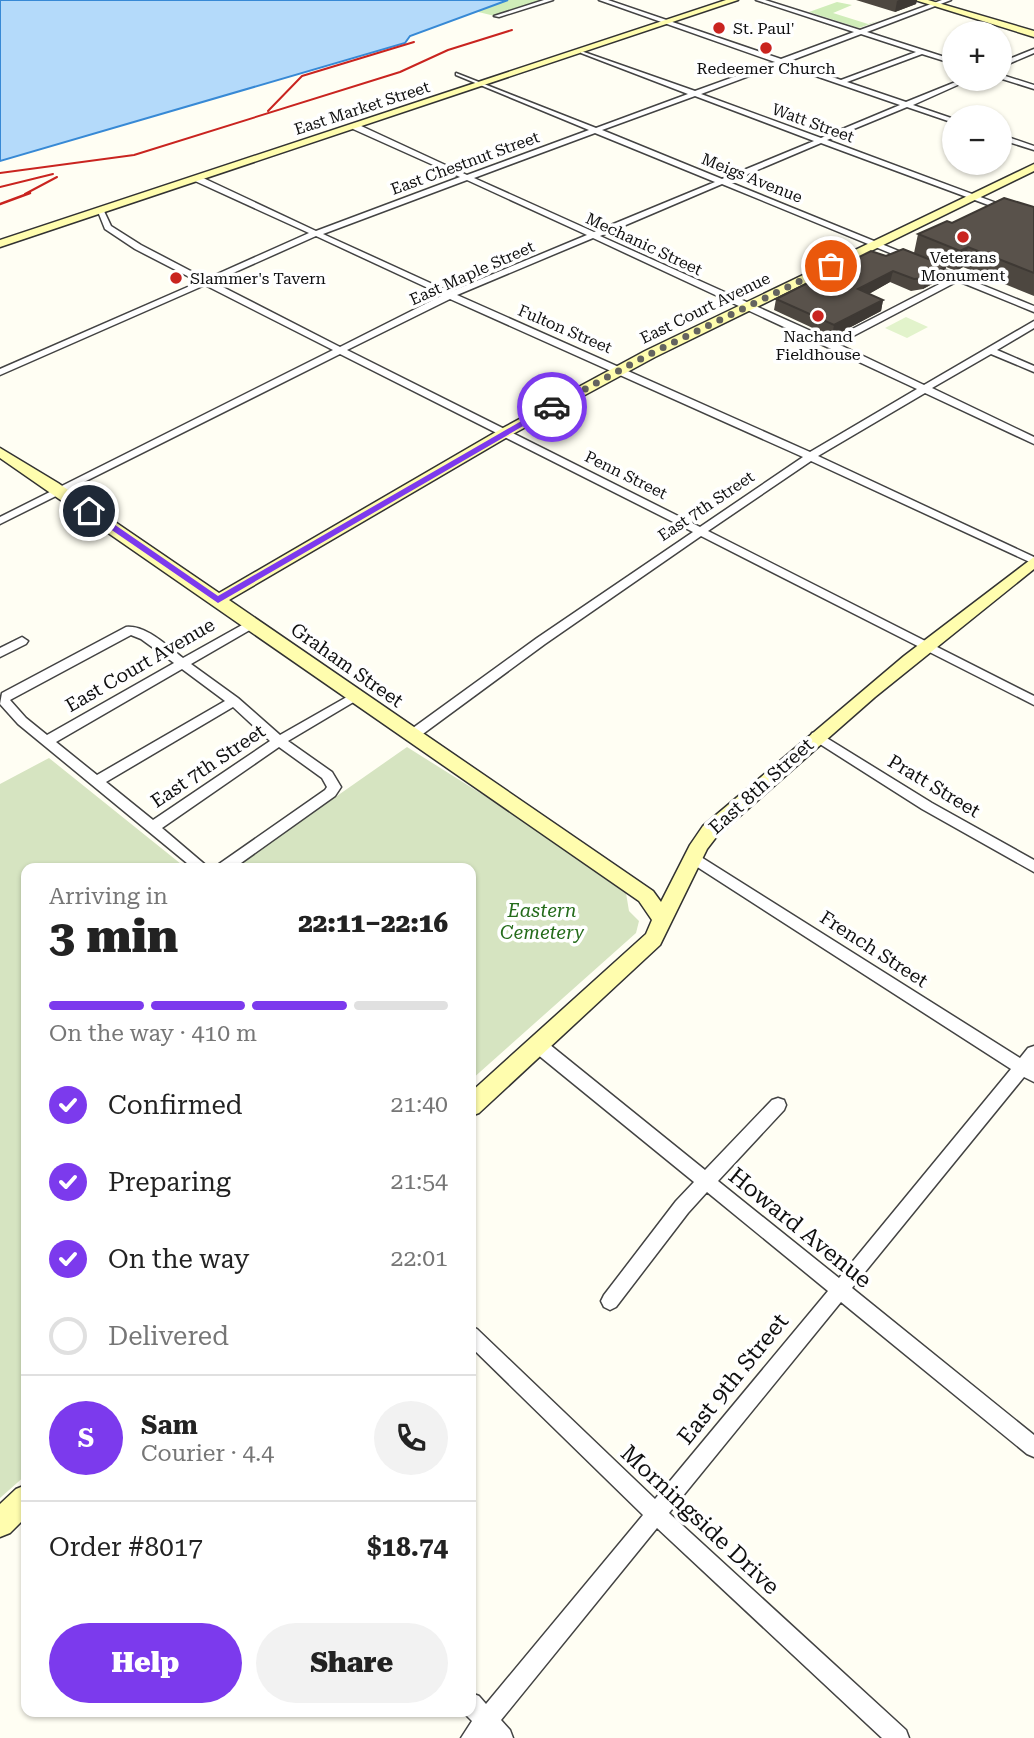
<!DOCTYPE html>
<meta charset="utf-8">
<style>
body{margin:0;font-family:"Roboto Serif",serif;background:#f2f2f2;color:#222;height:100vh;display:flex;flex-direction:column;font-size:26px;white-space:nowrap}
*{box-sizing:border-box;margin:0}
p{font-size:23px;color:#767676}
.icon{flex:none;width:38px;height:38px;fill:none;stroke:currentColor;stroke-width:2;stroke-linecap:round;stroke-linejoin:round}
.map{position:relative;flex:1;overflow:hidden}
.drawer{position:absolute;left:21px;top:863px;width:455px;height:854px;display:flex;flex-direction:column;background:#fff;border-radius:14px;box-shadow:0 2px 5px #0004}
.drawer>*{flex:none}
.fabs{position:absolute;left:942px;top:21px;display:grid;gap:14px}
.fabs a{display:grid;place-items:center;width:70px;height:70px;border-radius:50%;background:#fff;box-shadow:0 2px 5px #0004;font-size:35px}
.pin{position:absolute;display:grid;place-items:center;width:60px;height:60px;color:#fff;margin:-30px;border:4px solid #fff;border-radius:50%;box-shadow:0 2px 7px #0007}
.courier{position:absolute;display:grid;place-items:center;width:70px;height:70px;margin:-35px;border:5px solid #7c3aed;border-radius:50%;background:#fff;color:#222;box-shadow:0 2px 9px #0007}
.head em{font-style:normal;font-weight:800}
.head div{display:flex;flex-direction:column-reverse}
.head{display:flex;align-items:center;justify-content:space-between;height:119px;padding:0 28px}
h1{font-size:46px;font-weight:800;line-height:52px}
.bar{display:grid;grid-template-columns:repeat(4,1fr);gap:10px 7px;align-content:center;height:84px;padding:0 28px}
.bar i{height:9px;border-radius:5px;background:#e0e0e0}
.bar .on{background:#7c3aed}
.bar p{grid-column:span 4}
.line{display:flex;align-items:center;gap:18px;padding:0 28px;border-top:2px solid #e0e0e0}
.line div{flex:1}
.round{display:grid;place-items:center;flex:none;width:74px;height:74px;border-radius:37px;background:#f2f2f2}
ol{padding:0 28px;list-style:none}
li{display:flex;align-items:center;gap:21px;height:77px}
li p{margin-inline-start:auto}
li .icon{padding:7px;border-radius:50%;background:#7c3aed;color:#fff;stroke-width:4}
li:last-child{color:#767676}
li i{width:38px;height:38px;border:4px solid #e0e0e0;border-radius:50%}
.action{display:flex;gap:14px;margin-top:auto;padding:14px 28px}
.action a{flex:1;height:80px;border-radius:42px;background:#7c3aed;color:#fff;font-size:28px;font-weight:800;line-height:80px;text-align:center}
.action a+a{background:#f2f2f2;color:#222}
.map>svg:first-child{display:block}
.green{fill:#d0edb9}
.cemetery{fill:#d6e4c1}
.pitch{fill:#e2f3cb}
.water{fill:#b4dafa;stroke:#3789d5;stroke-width:2}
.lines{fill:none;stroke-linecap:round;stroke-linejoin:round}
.street-casing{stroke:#434343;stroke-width:3}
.secondary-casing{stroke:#323232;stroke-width:3}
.street{fill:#fff;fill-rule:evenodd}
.secondary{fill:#fffdae;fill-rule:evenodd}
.rail-far1{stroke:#c9241f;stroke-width:2}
.rail{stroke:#c9241f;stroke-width:2.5}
.wall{fill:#4d4740}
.shaded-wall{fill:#3e3934}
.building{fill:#59524b;stroke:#3e3934;stroke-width:2}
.route{fill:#7c3aed}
.done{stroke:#64635f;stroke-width:7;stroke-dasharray:0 12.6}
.poi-dot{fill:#c9241f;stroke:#fff;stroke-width:2.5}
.labels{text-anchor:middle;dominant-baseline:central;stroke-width:7;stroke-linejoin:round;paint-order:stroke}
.far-poi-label{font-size:16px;fill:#101010;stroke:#fff}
.far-street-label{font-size:16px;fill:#101010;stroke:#fff}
.street-label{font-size:19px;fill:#101010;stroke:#fff}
.park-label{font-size:19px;font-style:italic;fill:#256c1b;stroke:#fff}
.near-street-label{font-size:23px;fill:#101010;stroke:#fff}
</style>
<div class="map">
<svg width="1034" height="1738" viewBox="0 0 1034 1738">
<rect width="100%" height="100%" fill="#fffef3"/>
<path class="green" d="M508 0H542L495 16 474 11Z
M837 2 852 5 833 13 868 24 881 20 859 28 809 12Z"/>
<path class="cemetery" d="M407 747 531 825 626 893 629 911 639 921 636 933 471 1080V868H234Z
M49 758 186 868H26V1475L0 1498V784Z"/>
<path class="pitch" d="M906 317 928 327 907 338 885 328Z"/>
<path class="water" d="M0 0H508L410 36 405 43 0 161Z"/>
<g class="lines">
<g class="street-casing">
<path id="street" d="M544 0H553L499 17 494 16Z
M599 0H608L781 59 854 32 756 0H765L860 30 942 0H951L867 32 954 60V64L922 54 847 82 906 102 963 79H971L913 105 954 119V123L907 107 827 140 1034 217V222L821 143 729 182 1034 306V312L958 281 838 344 924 385 1034 321V328L997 350 1034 366V372L991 354 932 388 1034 437V444L925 393 818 456 1034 557V564L811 461 708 531 1034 696V705L701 536 545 644 416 739H406L405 736 406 733 537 638 693 532 340 354 0 524V517L333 350 205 285 0 375V369L199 282 135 249 105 229 97 209H103L111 226 141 245 206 279 309 233 195 181V177H201L316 231 460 177 353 129V125H359L467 175 589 130 456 75V73L596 128 688 94 581 53V51L695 91 775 62ZM861 34 916 52 841 80 787 62ZM781 64 900 105 821 138 701 94ZM695 96 814 141 722 179 602 130ZM595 133 715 182 594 232 474 178ZM467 180 587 235 450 292 323 234ZM722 184 951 278 831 340 600 236ZM316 236 443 295 340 347 213 282ZM593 238 917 389 810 452 457 295ZM450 299 803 457 700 527 347 350Z
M1034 49V53L999 68V63Z
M999 74 1034 85V89L999 78Z
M999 134 1034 146V150L999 139Z
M251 620 255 621V627L191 664 238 698 280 735 352 694H360L362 697 288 741 332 772 341 787 335 796 234 868H217L219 864 325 790 327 787 322 778 279 747 162 828 209 868H193L18 724 0 704 2 693 126 627C146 625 167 646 183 658ZM131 635 141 639 174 663 47 735 26 718 10 700ZM182 669 225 701 97 775 56 742ZM233 707 270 741 153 820 106 782Z
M22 637 28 641 26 644 0 657V648Z
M817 732 932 803 1034 860V872L922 809 812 739 811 736 812 733Z
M693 852 1020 1058 1028 1048 1034 1046V1082L1024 1077 852 1288 1034 1435V1457L1027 1454 841 1302 669 1513 906 1730 909 1738H882L657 1528 501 1720 510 1730 513 1738H461L472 1721 463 1712H471V1693L479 1696 486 1704 643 1515 471 1347V1326L477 1329 655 1499 828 1291 707 1192 688 1213 616 1307 610 1310 604 1307 601 1301 604 1295 676 1201 694 1182 532 1050 530 1045 532 1040 538 1038 544 1040 705 1170 772 1100 778 1098 784 1100 786 1105 784 1110 718 1181 839 1278 1011 1069 688 861 686 857Z"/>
</g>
<g class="secondary-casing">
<path id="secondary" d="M726 0H738L0 247V240Z
M915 0H928L1034 31V37Z
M1034 164V171L655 357 511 435 229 600 653 891 661 902 690 845 703 826 904 656 1034 557V569L875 697 717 836 707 849 660 945 479 1113 471 1116V1092L646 934 652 920 639 901 0 458V448L58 483 219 593 501 429 645 351Z
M26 1485V1517L10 1533 0 1537V1504L16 1489Z"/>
</g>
<use href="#street" class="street"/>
<use href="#secondary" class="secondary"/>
<path class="rail-far1" d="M268 111 302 76 414 42
M0 173 134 155 400 72 448 50 512 30
M0 187 53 174
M25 194 57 177"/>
<path class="rail" d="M0 204 30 193"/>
</g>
<path class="wall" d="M856 0H917L916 4 895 12Z
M1034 207V296L963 267 956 271 946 267 943 278 923 289 911 291 890 282 869 294 883 300 881 311 832 337 774 310 776 299 886 256 914 253 918 234 952 223Z"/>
<path class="shaded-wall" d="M899 0H917L916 4 895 12 897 1Z
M968 247 963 267 956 271 960 251Z
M946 266 943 278 923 289 926 278Z
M893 271 890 282 856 301 858 289Z
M883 300 881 311 832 337 834 325Z"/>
<path class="building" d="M1004 198 1034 207V273L968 247 960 251 918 234 947 221 952 223Z
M903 249 946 266 926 278 914 279 893 271 858 289 883 300 834 325 776 299 871 251 886 256Z"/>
<path class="route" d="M549 405 556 407 218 603 84 511 92 509 218 596Z"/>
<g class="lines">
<path class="done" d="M552 407 650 354 831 266"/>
</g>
<g class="poi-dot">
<circle cx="719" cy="28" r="7"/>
<circle cx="766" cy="48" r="7"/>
<circle cx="963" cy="237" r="7"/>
<circle cx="176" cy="278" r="7"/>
<circle cx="818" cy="316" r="7"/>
</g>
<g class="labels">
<g class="far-poi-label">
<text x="733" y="28" text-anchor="start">St. Paul'</text>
<text x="766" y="68">Redeemer Church</text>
<text x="963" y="257">Veterans<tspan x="963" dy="18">Monument</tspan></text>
<text x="190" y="278" text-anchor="start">Slammer's Tavern</text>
<text x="818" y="336">Nachand<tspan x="818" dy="18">Fieldhouse</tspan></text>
</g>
<g class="far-street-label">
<text transform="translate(362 108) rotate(-18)">East Market Street</text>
<text transform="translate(813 123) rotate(20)">Watt Street</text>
<text transform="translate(465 163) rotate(-20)">East Chestnut Street</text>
<text transform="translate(752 178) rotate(22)">Meigs Avenue</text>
<text transform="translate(644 244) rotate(25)">Mechanic Street</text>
<text transform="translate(472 273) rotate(-24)">East Maple Street</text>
<text transform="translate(705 308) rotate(-26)">East Court Avenue</text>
<text transform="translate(565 329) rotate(23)">Fulton Street</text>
<text transform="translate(626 475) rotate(26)">Penn Street</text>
<text transform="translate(706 506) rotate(-34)">East 7th Street</text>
</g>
<g class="street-label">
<text transform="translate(140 665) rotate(-30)">East Court Avenue</text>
<text transform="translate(347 665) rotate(35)">Graham Street</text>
<text transform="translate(208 766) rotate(-34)">East 7th Street</text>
<text transform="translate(761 786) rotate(-42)">East 8th Street</text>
<text transform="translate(934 786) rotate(31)">Pratt Street</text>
<text transform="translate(874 949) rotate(33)">French Street</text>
</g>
<g class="park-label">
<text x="542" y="910">Eastern<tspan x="542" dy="22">Cemetery</tspan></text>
</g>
<g class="near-street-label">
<text transform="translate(800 1228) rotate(39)">Howard Avenue</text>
<text transform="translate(733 1379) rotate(-51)">East 9th Street</text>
<text transform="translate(700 1520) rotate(43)">Morningside Drive</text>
</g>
</g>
</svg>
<div class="fabs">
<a>+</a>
<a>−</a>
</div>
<div class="pin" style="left:831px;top:266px;background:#ea580c"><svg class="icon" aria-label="bag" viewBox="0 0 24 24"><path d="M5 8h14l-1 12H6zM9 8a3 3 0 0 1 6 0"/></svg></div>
<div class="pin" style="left:89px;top:511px;background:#1f2937"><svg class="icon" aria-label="home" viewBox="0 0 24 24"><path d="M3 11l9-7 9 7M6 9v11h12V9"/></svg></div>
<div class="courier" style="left:552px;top:407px"><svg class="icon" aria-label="car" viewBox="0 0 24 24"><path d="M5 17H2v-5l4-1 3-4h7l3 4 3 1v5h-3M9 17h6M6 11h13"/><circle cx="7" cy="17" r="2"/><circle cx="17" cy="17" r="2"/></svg></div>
<section class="drawer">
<div class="head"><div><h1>3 min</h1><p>Arriving in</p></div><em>22:11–22:16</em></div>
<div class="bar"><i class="on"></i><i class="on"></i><i class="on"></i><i></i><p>On the way · 410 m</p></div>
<ol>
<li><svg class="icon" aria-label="check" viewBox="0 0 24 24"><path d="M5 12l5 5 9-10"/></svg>Confirmed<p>21:40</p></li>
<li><svg class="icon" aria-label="check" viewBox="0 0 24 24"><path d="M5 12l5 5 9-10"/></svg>Preparing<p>21:54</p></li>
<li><svg class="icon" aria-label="check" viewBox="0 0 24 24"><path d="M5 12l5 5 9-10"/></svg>On the way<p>22:01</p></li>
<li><i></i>Delivered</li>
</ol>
<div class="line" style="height:126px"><b class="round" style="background:#7c3aed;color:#fff">S</b><div><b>Sam</b><p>Courier · 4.4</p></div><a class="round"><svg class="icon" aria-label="phone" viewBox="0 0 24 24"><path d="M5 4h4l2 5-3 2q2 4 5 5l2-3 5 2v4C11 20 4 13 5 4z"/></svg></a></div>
<div class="line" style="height:91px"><div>Order #8017</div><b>$18.74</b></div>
<div class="action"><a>Help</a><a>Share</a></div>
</section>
</div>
